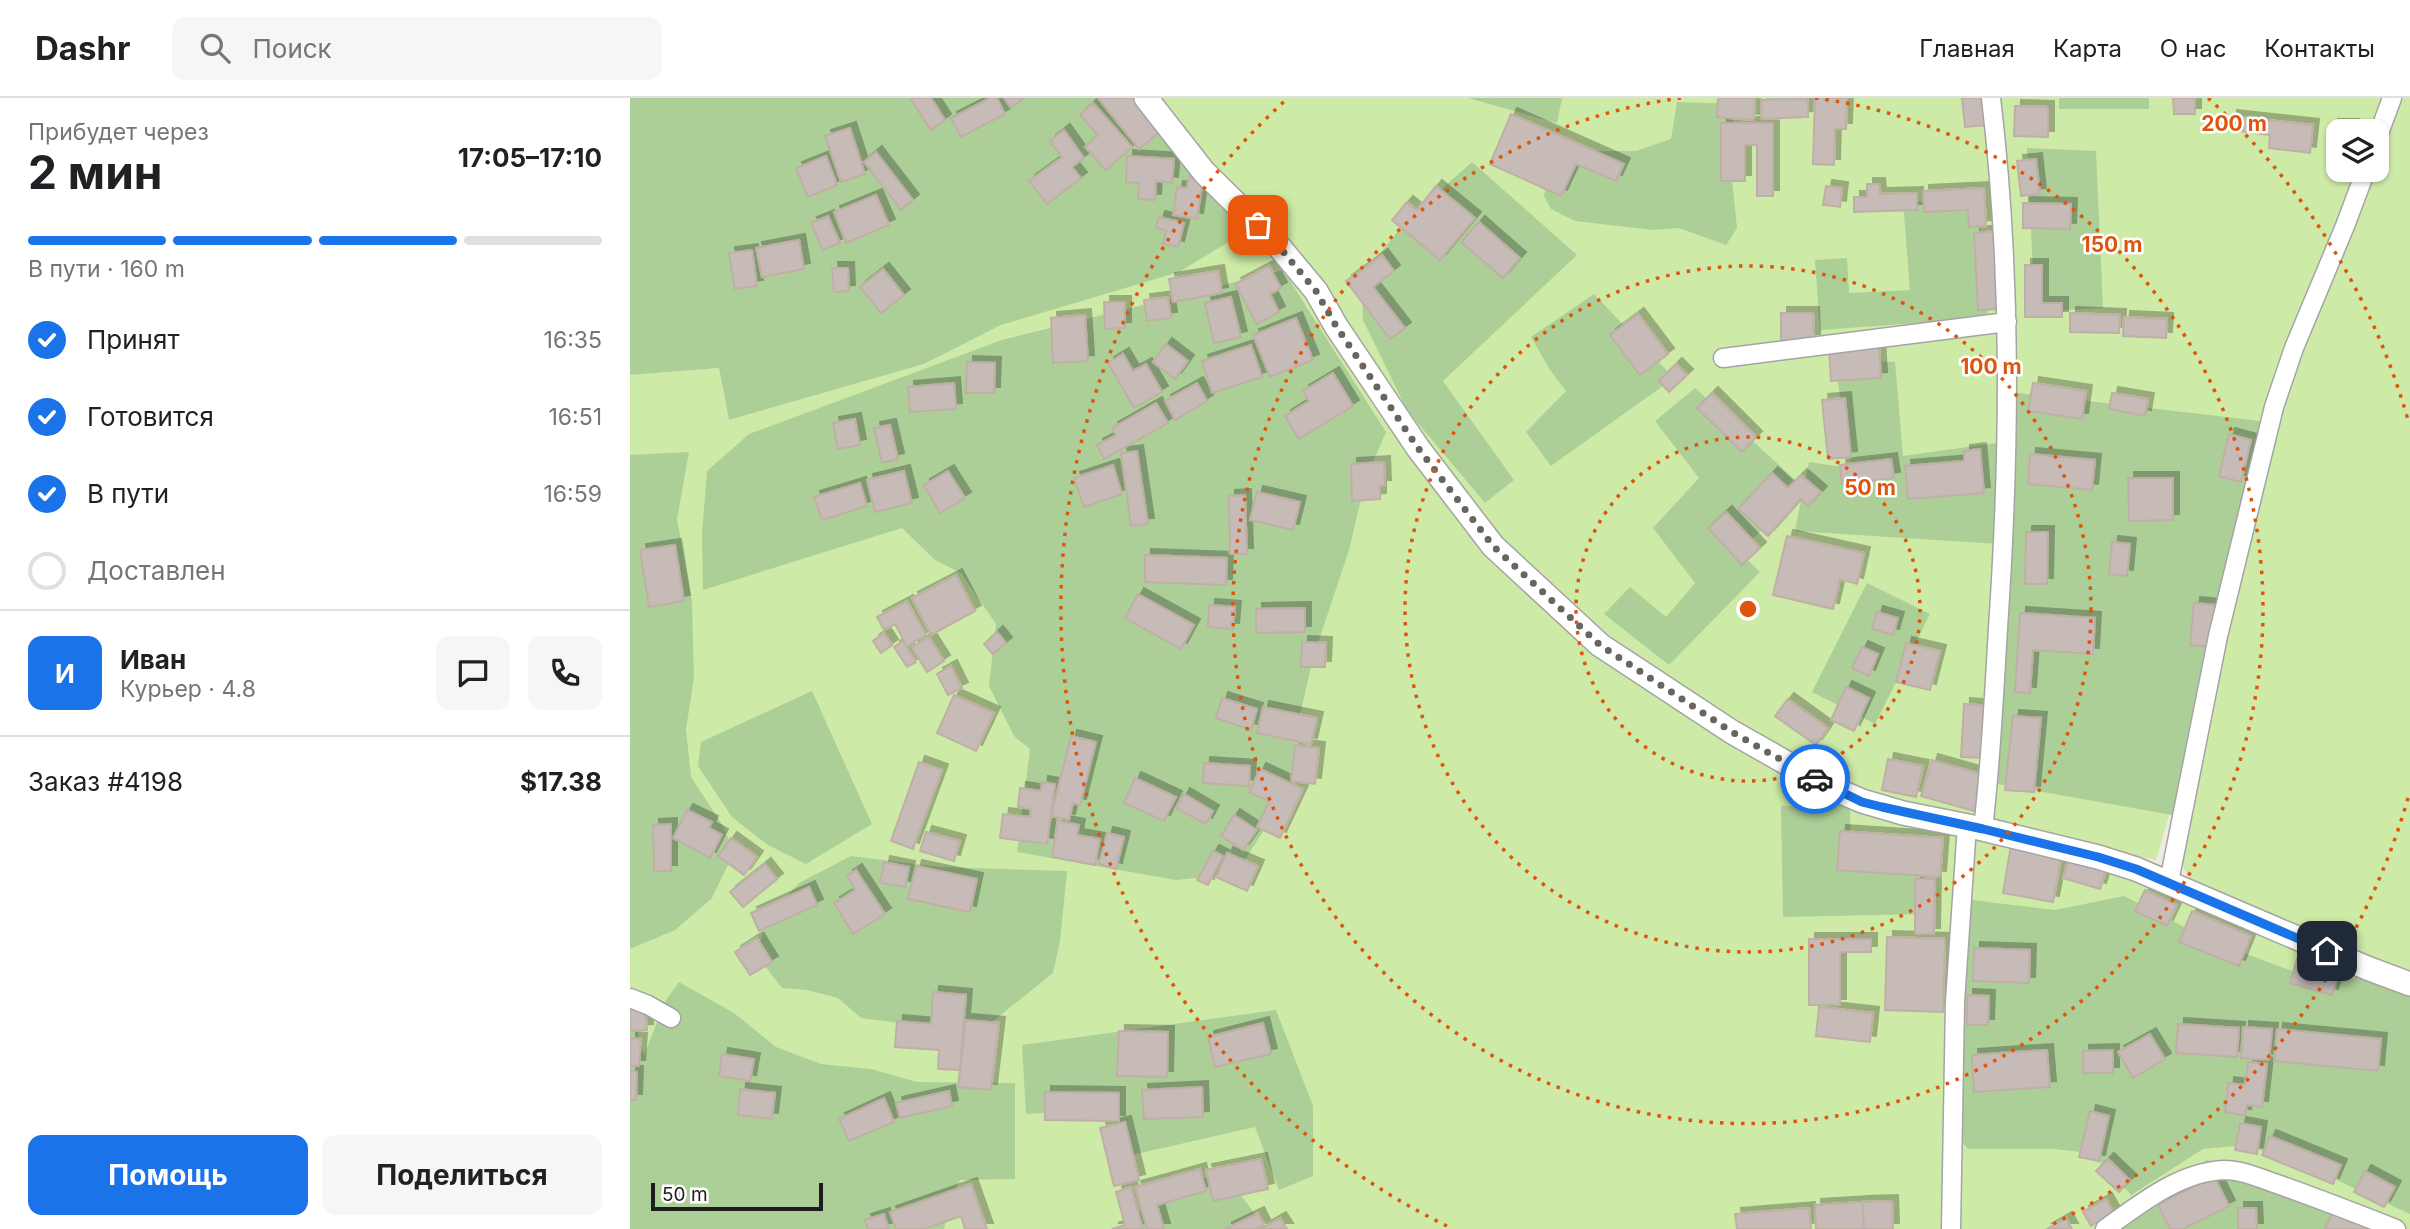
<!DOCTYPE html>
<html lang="ru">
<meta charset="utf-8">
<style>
body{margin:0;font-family:Inter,sans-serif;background:#f6f6f6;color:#202124;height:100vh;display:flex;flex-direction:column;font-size:26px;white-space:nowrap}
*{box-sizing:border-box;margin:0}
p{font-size:23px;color:#757577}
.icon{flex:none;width:38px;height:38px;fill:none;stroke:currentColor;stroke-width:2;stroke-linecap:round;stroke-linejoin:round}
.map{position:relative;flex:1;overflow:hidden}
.drawer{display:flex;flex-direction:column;background:#fff;width:630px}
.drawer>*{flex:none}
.fabs{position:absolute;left:1696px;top:21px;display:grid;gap:14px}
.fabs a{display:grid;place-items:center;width:63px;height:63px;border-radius:14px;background:#fff;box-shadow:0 2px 5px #0004;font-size:35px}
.scale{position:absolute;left:21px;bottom:18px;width:172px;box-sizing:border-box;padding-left:7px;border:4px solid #1d1d1d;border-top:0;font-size:19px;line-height:24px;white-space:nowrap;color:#1d1d1d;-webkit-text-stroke:5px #fff;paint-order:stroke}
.pin{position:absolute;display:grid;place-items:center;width:60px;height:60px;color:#fff;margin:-30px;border-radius:14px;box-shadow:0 4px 10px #0006}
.courier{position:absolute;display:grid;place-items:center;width:70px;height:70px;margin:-35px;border:5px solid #1a73e8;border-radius:50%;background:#fff;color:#222;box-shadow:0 2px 9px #0007}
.headline em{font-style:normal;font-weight:700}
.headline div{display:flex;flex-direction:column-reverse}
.headline{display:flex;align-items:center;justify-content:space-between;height:119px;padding:0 28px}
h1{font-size:46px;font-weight:700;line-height:52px}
.bar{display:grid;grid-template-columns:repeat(4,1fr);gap:10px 7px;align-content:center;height:84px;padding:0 28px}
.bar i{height:9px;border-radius:5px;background:#e0e0e0}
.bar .current{background:#1a73e8}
.bar p{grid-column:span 4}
.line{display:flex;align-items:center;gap:18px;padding:0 28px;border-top:2px solid #e0e0e0}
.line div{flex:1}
.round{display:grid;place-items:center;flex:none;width:74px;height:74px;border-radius:14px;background:#f6f6f6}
ol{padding:0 28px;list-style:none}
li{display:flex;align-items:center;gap:21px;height:77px}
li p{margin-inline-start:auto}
li .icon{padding:7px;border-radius:50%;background:#1a73e8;color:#fff;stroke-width:4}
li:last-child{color:#757577}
li i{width:38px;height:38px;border:4px solid #e0e0e0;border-radius:50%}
.action{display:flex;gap:14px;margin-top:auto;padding:14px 28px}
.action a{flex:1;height:80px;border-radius:14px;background:#1a73e8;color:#fff;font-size:28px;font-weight:700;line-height:80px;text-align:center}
.action a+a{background:#f6f6f6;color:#202124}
header{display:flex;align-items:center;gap:42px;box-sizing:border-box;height:98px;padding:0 35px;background:#fff;border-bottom:2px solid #e0e0e0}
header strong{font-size:33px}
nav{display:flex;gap:38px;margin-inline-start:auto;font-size:24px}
.search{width:490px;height:63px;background:#f6f6f6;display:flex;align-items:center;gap:18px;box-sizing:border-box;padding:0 24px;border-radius:14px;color:#757577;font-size:26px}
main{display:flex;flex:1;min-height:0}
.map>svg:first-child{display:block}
.grass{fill:#ceeaa7;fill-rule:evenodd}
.forest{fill:#accf97}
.building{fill:#c6bbb6;stroke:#c0afa5;stroke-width:2;filter:url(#shadow)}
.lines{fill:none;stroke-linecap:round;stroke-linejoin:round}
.minor-casing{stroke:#a4a4a4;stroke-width:21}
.tertiary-casing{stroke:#a4a4a4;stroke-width:26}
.minor{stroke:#fff;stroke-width:18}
.tertiary{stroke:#fff;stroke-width:23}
.done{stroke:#666562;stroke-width:7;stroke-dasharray:0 12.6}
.route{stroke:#1a73e8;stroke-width:9}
.ring{fill:none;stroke:#de560d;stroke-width:3.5;stroke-dasharray:3.5 7}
.centre{fill:#de560d;stroke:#fff;stroke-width:3.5}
.ring-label{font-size:21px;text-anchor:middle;font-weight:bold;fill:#de560d;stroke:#fff;stroke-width:5;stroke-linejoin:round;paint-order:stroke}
</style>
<header>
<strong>Dashr</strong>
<div class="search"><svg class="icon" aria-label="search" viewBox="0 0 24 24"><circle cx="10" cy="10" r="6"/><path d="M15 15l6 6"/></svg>Поиск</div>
<nav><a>Главная</a><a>Карта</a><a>О нас</a><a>Контакты</a></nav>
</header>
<main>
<section class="drawer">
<div class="headline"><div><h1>2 мин</h1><p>Прибудет через</p></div><em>17:05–17:10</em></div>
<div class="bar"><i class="current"></i><i class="current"></i><i class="current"></i><i></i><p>В пути · 160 m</p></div>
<ol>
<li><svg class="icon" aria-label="check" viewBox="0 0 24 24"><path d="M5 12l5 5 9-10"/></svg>Принят<p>16:35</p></li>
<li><svg class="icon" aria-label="check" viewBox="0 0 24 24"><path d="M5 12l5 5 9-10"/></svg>Готовится<p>16:51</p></li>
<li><svg class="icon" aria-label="check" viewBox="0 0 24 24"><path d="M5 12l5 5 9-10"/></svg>В пути<p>16:59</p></li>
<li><i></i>Доставлен</li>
</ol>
<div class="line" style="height:126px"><b class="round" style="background:#1a73e8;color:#fff">И</b><div><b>Иван</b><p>Курьер · 4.8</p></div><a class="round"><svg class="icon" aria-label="chat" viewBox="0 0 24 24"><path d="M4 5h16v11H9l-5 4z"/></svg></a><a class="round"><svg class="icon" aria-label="phone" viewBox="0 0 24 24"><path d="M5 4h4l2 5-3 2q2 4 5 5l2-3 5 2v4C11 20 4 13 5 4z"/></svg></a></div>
<div class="line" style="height:91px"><div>Заказ #4198</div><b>$17.38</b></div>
<div class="action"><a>Помощь</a><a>Поделиться</a></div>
</section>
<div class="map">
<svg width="1780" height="1131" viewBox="0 0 1780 1131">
<defs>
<filter id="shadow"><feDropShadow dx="6" dy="-6" stdDeviation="0" flood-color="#0004"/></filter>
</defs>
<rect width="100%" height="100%" fill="#efeae3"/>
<path class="grass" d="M512 0H1780V1131H0V277L89 270 99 322 294 266 371 227 446 203ZM1708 33H1746V72H1708ZM1583 571 1547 756 1567 798 1444 748 1526 762Z"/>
<path class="forest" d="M0 0H512L625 128 549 174 371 227 294 266 99 322 89 270 0 277Z
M838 0H932L927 25Z
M1429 0H1519V11H1429Z
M1047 4 1104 6 1101 72 1107 130 1096 147 1049 130 1023 132 945 123 921 111 914 98 921 65 948 53H1006L1041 41Z
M1397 50 1466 53 1473 210 1405 214Z
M842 64 947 157 813 283 884 382 855 405 777 312 733 222 731 179 777 122Z
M1348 102 1358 220 1190 232 1185 162 1217 160 1219 195 1280 192 1273 104Z
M653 172 756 334 736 380 719 452 683 560 670 617 672 665 646 713 606 776 546 782 387 754 400 651 384 638 359 588 366 526 331 475 305 462 272 430 73 492 72 437 77 373 119 336 372 242Z
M964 196 1044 280 921 368 896 334 936 293 920 272 901 239Z
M1206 263 1265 264 1273 358 1366 345 1368 446 1165 433 1173 392 1109 454 1130 474 1039 567 974 516 1000 489 1036 519 1065 485 1023 430 1069 380 1025 323 1065 290 1174 390 1179 364 1220 370 1211 312Z
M1380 294 1639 324 1604 434 1586 559 1553 719 1362 685Z
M59 354 47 421 62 505 64 580 56 631 61 679 93 728 104 754 82 800 45 832 0 851V357Z
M1237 485 1300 516 1245 626 1182 594Z
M182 593 242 726 176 766 138 747 102 719 68 668 71 644Z
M1220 707 1221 753 1292 752 1293 816 1153 819 1151 708Z
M221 758 310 769 437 773 430 843 423 875 362 924 316 931 231 920 208 900 177 892 152 890 126 857 138 819 169 785Z
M1494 798 1579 842 1681 880H1727L1780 896V1116L1672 1066 1616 1047 1573 1051 1501 1097 1480 1073 1460 1055 1424 1051H1338L1319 1029 1333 801 1425 812Z
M49 884 104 915 146 949 191 966 241 971 287 984 385 985V1081L330 1082 320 1104 314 1131H0V923H5L14 957 36 902Z
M646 912 683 1008V1078L649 1092 625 1029 493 1059 482 1011 396 1016 392 947Z
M1577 1062C1646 1073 1711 1103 1775 1131H1473L1516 1096Z
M595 1076 636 1131H507L513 1092Z"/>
<path class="building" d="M280 0H301L315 22 301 32Z
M360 0H367L375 16 331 39 321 20Z
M374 0H394L381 10Z
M471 0H507L532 32 509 51 469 1Z
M1088 0H1125L1124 22 1087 19Z
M1185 0H1217L1216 31H1205L1204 67 1183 66Z
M1332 0H1355L1358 27 1335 29Z
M1543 0H1565V16H1544Z
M1178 1V19L1132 21 1131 2Z
M463 5 502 49 476 72 455 49 468 37 450 17Z
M1385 8 1418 9V39L1384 38Z
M881 16 994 66 986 83 946 66 931 98 860 66Z
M1601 18 1683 27 1680 55 1639 50 1640 37 1600 32Z
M1091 25H1143V98H1127V47H1115V83H1091Z
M1702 27H1723V33H1708V43H1702Z
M220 30 235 76 211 84 195 38Z
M434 32 454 60 442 69 451 80 417 106 399 83 432 59 420 43Z
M246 54 283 102 271 112 234 64Z
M196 58 207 87 178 99 166 70Z
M497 58 544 61 542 85 526 83 525 102 508 101 509 85 496 84Z
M1406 61 1410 96 1391 98 1387 63Z
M559 79 573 81 567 121 543 117 547 89 557 90Z
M1237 86H1249L1250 96 1287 95V112L1224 114V99H1237Z
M806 88 845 120 810 162 762 122 777 104 787 112Z
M1196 88 1212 90 1210 109 1193 107Z
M1354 90 1356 128 1339 129 1338 112 1294 114 1293 93Z
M246 97 259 127 216 145 204 114Z
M1393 105 1441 106 1440 131 1393 130Z
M198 118 210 145 193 152 181 125Z
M529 119 554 125 548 149 533 146 536 133 526 130Z
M849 124 890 160 873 180 831 144Z
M1366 133 1369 211 1348 212 1344 135Z
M169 142 174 171 132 179 126 150Z
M122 152 127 188 105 191 99 155Z
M752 157 764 173 743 189 775 230 760 241 716 183Z
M1395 167H1412V205H1432V219H1395Z
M639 168 651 190 640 196 649 214 627 226 605 186Z
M202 170H218L219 193 204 194Z
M253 171 274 197 251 215 230 189Z
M588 173 592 195 543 204 539 181Z
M538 199 541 220 517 223 514 202Z
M601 199 611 239 584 245 575 205Z
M474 204H495V230L475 231Z
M1151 215H1183L1184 242 1151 243Z
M1440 215 1490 217 1489 235 1440 234Z
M1008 216 1038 256 1010 277 980 237Z
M455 217 458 263 423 265 421 220Z
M1494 219 1537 221 1536 240 1493 238Z
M666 220 683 262 640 279 623 237Z
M536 246 558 263 545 281 523 264Z
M621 247 632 279 582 295 572 263Z
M1249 248 1251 280 1201 283 1199 251Z
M493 256 503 273 516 266 532 294 504 310 478 265Z
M337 264 365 265 364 295H336Z
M1046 266 1057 277 1039 294 1029 283Z
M703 275 723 308 669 341 655 318 679 303 673 293Z
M324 285 326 311 280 314 278 289Z
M567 285 577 303 545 322 535 303Z
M1403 285 1456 293 1452 321 1398 313Z
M1082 295 1126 339 1112 354 1067 310Z
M1482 295 1518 301 1515 318 1479 311Z
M1215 300 1221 359 1198 361 1192 302Z
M526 305 538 325 474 361 467 347 486 337 482 330Z
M225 321 230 347 208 351 203 325Z
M260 327 268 361 252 365 244 330Z
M1599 336 1621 342 1611 384 1589 378Z
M1350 351 1354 395 1278 401 1275 368 1334 363V353Z
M507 353 518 426 501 428 491 355Z
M1400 356 1465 362 1462 392 1398 386Z
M1261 361 1264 380 1212 386 1210 367Z
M754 364 755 388H750V401L722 403 721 366Z
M483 367 492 396 454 409 444 380Z
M274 373 282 405 245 414 237 382Z
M318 373 335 400 310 415 294 387Z
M1142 375 1158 390 1171 377 1191 394 1178 408 1171 401 1138 438 1108 411Z
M1498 380H1543V422L1499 423Z
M230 385 237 408 192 422 184 399Z
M627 394 670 404 663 432 620 422Z
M615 397 617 456H600L599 398Z
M1096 414 1130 450 1112 467 1078 430Z
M1396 434H1418L1417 486H1395Z
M1157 438 1234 455 1227 486 1210 481 1203 511 1143 497Z
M1482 444 1500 446 1497 478 1479 476Z
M45 447 54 503 19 509 10 452Z
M515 457 597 460 596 487 515 484Z
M326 477 345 513 301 537 282 500Z
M508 496 564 527 551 551 495 520Z
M277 503 296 537 277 548 265 526 254 532 247 519Z
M1564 505 1585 507 1581 549 1560 547Z
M579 507 605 509 603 531 578 529Z
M675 510V534L626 535V511Z
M1247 514 1268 520 1263 537 1242 531Z
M1390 515 1465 520 1463 556 1403 552 1400 595 1385 594Z
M367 534 376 545 363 556 354 546Z
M254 535 262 547 251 555 243 543Z
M299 539 314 563 297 574 282 549Z
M273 543 286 564 277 569 264 549Z
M672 544 696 545 695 569H671Z
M1276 545 1310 553 1300 592 1266 584Z
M1232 549 1248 556 1239 578 1222 570Z
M321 568 332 590 318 597 307 576Z
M1216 589 1239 600 1224 633 1201 622Z
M324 597 364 615 346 653 307 635Z
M592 600 627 611 621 632 586 620Z
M1158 601 1198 630 1186 647 1145 618Z
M1334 606 1360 608 1356 660 1331 659Z
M633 609 687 620 681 646 627 635Z
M1383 618 1411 620 1404 694 1375 692Z
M441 638 466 644 450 707 443 705 439 722 421 718Z
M665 647 689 650 685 686 661 683Z
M1258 661 1293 668 1286 699 1252 692Z
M1302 662 1358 678 1348 714 1291 698Z
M289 664 312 672 283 751 261 743Z
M574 665 620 668 619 688 573 685Z
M630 671 673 691 650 740 627 729 639 703 619 694Z
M505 680 546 699 534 723 494 705Z
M412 684 425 686 417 746 370 740 373 716 400 719 401 711 388 709 390 690 411 693Z
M554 696 583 713 576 726 546 710Z
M57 712 82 724 79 730 92 737 80 760 43 740Z
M604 717 627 732 613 752 591 738Z
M428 723 449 727 447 737 470 741 465 767 422 759Z
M41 726V773H24L23 727Z
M1210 733 1313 740 1310 779 1207 772Z
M296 734 330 743 324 763 290 753Z
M477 735 494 739 486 771 469 766Z
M101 740 127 759 114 777 88 758Z
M1381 747 1432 756 1423 804 1373 795Z
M583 753 593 758 578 787 567 782Z
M597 755 628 768 617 793 586 779Z
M1439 760 1476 772 1470 791 1433 780Z
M254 764 279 769 275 789 250 785Z
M135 766 147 781 113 809 100 794Z
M286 768 347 781 340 814 278 801Z
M226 772 255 816 223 836 204 805 225 792 217 778Z
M1285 781H1305L1304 836H1285Z
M179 789 187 807 129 833 121 815Z
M1515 792 1547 807 1537 828 1505 813Z
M1562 813 1621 838 1609 868 1549 844Z
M1257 839 1315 841 1313 914 1255 912Z
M127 840 142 864 120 877 105 854Z
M1179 841H1241V854H1210V907H1179Z
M1344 850 1400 852 1399 885 1343 883Z
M1667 861 1709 872 1702 897 1660 885Z
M303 894 336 897 330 972 308 971 309 952 265 949 267 923 301 926Z
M1337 897 1359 898 1358 927H1337Z
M0 907H15L17 932 0 933Z
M1189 909 1243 915 1240 944 1186 938Z
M336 922 369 925 361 992 328 989Z
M633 925 641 956 585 969 578 939Z
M1548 926 1609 930 1607 959 1546 955Z
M1613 929 1642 931 1639 962 1611 960Z
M1647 931 1751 941 1748 973 1644 963Z
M489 933 538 934 537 979 487 978Z
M1520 936 1535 961 1503 980 1488 954Z
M0 940 11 941 9 968H0Z
M1417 952 1420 989 1344 994 1342 957Z
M1483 952V975H1453V953Z
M92 956 124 961 120 983 89 978Z
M1618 964 1637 966 1632 1009 1617 1007 1615 1017 1595 1014 1598 985 1615 987Z
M0 973 7 974 6 1002H0Z
M572 989 573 1019 514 1021 512 992Z
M110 991 145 995 142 1021 108 1017Z
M319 993 322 1008 270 1020 266 1005Z
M415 994 489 995V1023L415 1022Z
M254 1000 264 1024 219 1043 209 1021Z
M1460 1013 1479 1018 1469 1063 1449 1059Z
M495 1024 509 1082 484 1088 470 1030Z
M1610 1025 1631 1029 1627 1056 1605 1052Z
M1640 1038 1711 1067 1703 1086 1632 1057Z
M631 1061 638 1091 583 1103 576 1072Z
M1478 1061 1500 1082 1489 1094 1466 1073Z
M570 1071 576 1093 527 1107 534 1131H517L505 1089Z
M1735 1073 1765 1089 1754 1109 1724 1094Z
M1584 1078 1599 1108 1553 1131H1540L1528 1107Z
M341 1086 357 1131H335L331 1118 294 1131H266L260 1114Z
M501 1089 513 1131H482L495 1127 486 1094Z
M1476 1101 1484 1115 1461 1128 1453 1114Z
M1262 1103 1263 1131H1234L1232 1104Z
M1232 1104 1234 1131H1186L1185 1107Z
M1179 1110 1181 1131H1107L1105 1116Z
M1608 1110H1626L1627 1131H1608Z
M1704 1110 1752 1131H1695Z
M628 1115 634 1127 626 1131H595Z
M254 1116 259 1131H238L235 1122Z
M650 1120 657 1131H631Z
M1436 1120 1442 1131H1417Z"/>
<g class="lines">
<g class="minor-casing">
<path id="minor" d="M1746 43 1762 0
M1093 260 1377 224
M1353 731C1361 664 1364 597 1368 530 1380 353 1382 176 1361 0
M1539 784 1588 538 1644 309 1664 250 1715 128 1736 72
M0 900 18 907 41 920
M1321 1131 1325 904 1337 727
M1475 1131C1510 1106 1549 1074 1594 1072 1613 1072 1632 1081 1650 1087 1689 1101 1728 1116 1766 1131"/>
</g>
<g class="tertiary-casing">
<path id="tertiary" d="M516 0 574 74 646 145 686 193 706 228 788 350 863 448 970 547 1102 634 1197 688 1232 703 1273 715 1353 731 1468 759 1506 771 1737 870 1780 886"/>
</g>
<use href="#minor" class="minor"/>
<use href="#tertiary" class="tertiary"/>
</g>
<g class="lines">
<path class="done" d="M628 127 646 145 686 193 706 228 788 350 863 448 970 547 1102 634 1185 681"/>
<path class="route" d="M1185 681 1232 704 1252 709 1353 731 1468 759 1506 771 1697 853"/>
</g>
<g class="ring">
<circle cx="1118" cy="511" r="172"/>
<circle cx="1118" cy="511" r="343"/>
<path d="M1185 0A515 515 0 1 1 1051 0"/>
<path d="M1778 700A687 687 0 0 1 1419 1128M817 1128A687 687 0 0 1 658 0M1578 0A687 687 0 0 1 1778 322"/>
</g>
<circle cx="1118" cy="511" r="10" class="centre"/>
<g class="ring-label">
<text x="1604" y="33">200 m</text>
<text x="1482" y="154">150 m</text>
<text x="1361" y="276">100 m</text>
<text x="1240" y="397">50 m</text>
</g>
</svg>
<div class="fabs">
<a><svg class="icon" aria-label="layers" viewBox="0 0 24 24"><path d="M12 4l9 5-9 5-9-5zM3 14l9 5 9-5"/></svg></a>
</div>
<div class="scale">50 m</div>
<div class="pin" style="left:628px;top:127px;background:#ea580c"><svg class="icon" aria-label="bag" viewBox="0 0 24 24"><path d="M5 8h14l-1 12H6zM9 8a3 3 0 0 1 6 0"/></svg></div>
<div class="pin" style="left:1697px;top:853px;background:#1f2937"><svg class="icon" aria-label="home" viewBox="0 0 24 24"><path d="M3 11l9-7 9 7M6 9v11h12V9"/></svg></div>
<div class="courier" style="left:1185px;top:681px"><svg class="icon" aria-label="car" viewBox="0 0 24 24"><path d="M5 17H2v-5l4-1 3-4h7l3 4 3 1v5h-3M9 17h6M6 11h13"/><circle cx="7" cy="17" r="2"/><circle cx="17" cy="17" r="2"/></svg></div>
</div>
</main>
